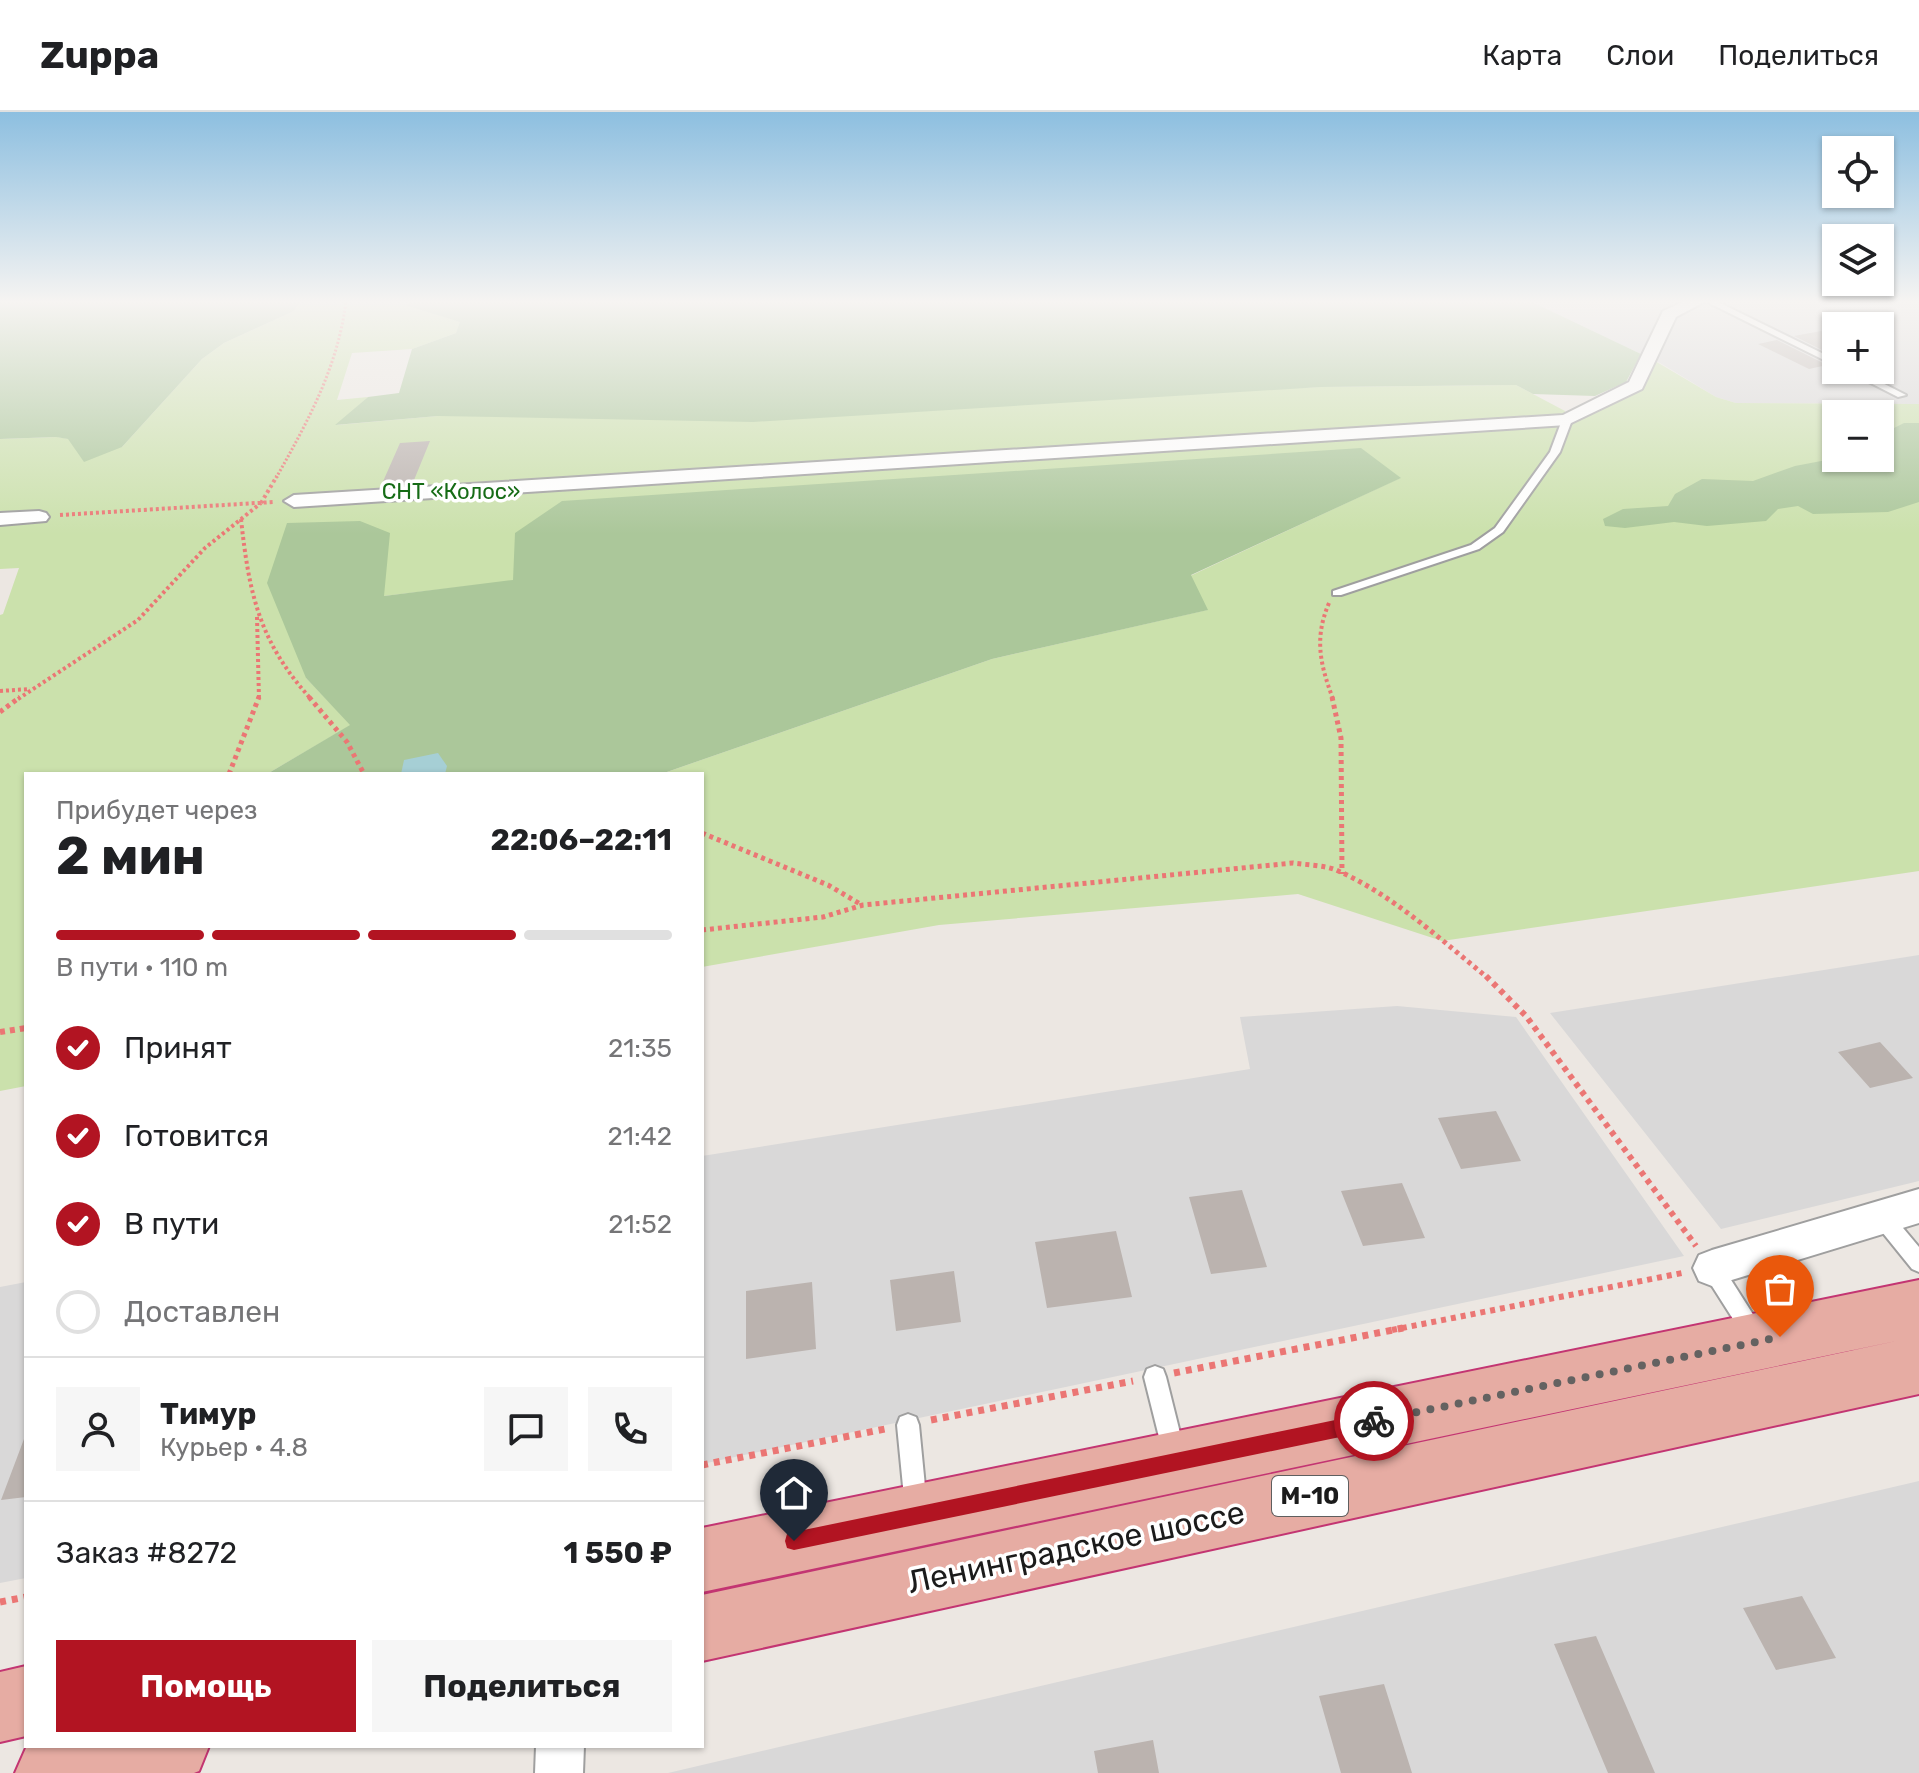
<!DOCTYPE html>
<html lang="ru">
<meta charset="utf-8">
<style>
body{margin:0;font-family:Rubik,sans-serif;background:#f6f6f6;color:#202124;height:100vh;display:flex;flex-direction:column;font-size:30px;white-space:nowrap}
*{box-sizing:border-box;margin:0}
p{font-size:26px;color:#757577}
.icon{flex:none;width:44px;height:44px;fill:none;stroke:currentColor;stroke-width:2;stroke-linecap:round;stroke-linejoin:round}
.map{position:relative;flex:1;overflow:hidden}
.panel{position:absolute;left:24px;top:660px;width:680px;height:976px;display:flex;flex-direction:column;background:#fff;border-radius:0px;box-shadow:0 2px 6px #0004}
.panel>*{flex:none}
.fabs{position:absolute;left:1822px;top:24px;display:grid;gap:16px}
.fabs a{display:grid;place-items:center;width:72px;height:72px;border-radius:0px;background:#fff;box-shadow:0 2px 6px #0004;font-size:40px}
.pin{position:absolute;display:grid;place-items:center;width:68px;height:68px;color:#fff;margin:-82px -34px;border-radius:50% 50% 50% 0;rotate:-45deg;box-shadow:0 0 8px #0007}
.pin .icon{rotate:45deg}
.courier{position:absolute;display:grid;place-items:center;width:80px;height:80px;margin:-40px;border:6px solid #b21422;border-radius:50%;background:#fff;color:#222;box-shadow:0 2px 10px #0007}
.overview em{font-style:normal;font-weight:700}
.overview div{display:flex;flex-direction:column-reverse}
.overview{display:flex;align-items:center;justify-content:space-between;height:136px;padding:0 32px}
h1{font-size:52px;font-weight:700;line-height:60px}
.bar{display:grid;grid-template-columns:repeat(4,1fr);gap:12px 8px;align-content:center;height:96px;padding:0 32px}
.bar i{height:10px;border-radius:6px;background:#e0e0e0}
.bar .current{background:#b21422}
.bar p{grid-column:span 4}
.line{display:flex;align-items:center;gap:20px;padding:0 32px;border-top:2px solid #e0e0e0}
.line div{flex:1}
.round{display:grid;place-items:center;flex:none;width:84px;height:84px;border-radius:0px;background:#f6f6f6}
ol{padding:0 32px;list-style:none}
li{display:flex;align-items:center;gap:24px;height:88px}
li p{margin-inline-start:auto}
li .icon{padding:8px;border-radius:50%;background:#b21422;color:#fff;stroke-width:4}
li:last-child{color:#757577}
li i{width:44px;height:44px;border:4px solid #e0e0e0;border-radius:50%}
.action{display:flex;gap:16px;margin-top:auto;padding:16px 32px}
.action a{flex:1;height:92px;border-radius:0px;background:#b21422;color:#fff;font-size:32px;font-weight:700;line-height:92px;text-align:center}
.action a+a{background:#f6f6f6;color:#202124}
header{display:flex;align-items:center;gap:48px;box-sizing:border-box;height:112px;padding:0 40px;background:#fff;border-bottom:2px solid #e0e0e0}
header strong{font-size:38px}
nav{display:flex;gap:44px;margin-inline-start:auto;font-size:28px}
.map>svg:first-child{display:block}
.residential{fill:#d9d8d8;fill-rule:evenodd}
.grass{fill:#cbe1ac;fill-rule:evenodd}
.forest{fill:#abc79a}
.water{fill:#a6cfd5}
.building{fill:#bbb3af}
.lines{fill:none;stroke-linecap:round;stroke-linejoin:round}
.service-casing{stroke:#9f9f9f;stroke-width:4}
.minor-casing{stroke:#9f9f9f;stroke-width:4}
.trunk-casing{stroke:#c33572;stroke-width:4}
.path-far4{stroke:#eb7674;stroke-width:3;stroke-dasharray:2 2;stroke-linecap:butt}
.path-far3{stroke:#eb7674;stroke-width:4;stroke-dasharray:3 3;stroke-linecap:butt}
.path-far2{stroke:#eb7674;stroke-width:5;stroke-dasharray:4 4;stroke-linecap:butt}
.path-far1{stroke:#eb7674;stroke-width:6;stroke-dasharray:5 5;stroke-linecap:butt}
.path{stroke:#eb7674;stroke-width:7;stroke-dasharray:6 6;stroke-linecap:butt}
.service{fill:#fff;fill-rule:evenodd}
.minor{fill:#fff;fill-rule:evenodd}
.trunk{fill:#e6aca3;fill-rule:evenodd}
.route{fill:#b21422}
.done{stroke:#646261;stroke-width:8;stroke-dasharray:0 14.4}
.labels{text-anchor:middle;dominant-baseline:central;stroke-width:7;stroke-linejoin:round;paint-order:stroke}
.far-park-label{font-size:22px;fill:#166c16;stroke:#fff}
.shield{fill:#fff;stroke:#5f5f5f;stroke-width:2}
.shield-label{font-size:24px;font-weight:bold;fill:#1b1b1b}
.near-street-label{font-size:32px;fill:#1b1b1b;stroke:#fff}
</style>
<header>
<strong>Zuppa</strong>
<nav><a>Карта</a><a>Слои</a><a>Поделиться</a></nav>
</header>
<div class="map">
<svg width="1919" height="1661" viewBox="0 0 1919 1661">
<rect width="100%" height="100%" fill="#ece7e2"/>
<path class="residential" d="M1530 189H1919V292L1736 291 1716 285 1662 252ZM1836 214H1880V258H1836Z
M1919 843V1069L1721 1117 1550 901Z
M1397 894 1516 905 1684 1144 702 1352V1044L1250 957 1240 905Z
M26 1170V1466L0 1471V1175Z
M1919 1369V1661H668Z"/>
<path class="grass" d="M301 189H413L406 192 461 210 456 221 412 237 352 241 337 288 368 285 337 313 438 304 1321 275 1516 273 1565 299 1566 307 1636 273 1650 246 1716 285 1736 291 1919 292V759L1442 829 1298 782 939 813 702 855V662H661L992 547 1207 498 1190 464 1400 366 384 484 306 566 351 613 267 662H26V974L0 979V503L3 502 19 456 0 457V327L57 325 122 335 202 247 224 231 294 199ZM1836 302H1880V346H1836Z"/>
<path class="forest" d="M0 189H301L294 199 224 231 202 247 122 335 84 350 68 327 56 325 0 327Z
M413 189H1530L1641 242 1626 270 1595 284 1533 282 1516 273 1321 275 753 310 438 304 335 313 368 285 399 281 412 237 456 221 460 210 405 193Z
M1904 311H1919V390L1888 400 1813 402 1798 394 1778 397 1766 409 1707 414 1674 410 1625 416 1605 414 1603 407 1623 397 1668 394 1675 382 1702 367 1753 369 1795 354 1837 346H1880V338L1886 337 1888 319Z
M1361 336 1401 366 1191 463 1208 498 992 547 661 662H267L350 613 306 566 267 471 287 411 360 409 390 421 384 484 513 468 515 421 562 389Z"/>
<path class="water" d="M438 641 447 654 445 662H401L404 648Z"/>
<path class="building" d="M1821 219 1836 226V245L1794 224Z
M1777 228 1827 253 1809 257 1758 232Z
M430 329 412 373 381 374 400 331Z
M1880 930 1913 966 1870 976 1838 940Z
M1496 999 1521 1049 1461 1057 1438 1006Z
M1402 1071 1425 1126 1363 1134 1341 1079Z
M1242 1078 1267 1155 1211 1162 1189 1085Z
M1116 1119 1132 1185 1047 1196 1035 1130Z
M954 1159 961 1210 896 1219 890 1168Z
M812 1170 816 1237 746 1247V1179Z
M24 1327 26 1385 1 1388Z
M1802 1484 1836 1546 1776 1558 1743 1496Z
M1596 1524 1655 1661H1608L1554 1532Z
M1384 1572 1412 1661H1341L1319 1584Z
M1153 1628 1159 1661H1098L1094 1639Z"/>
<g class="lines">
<g class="service-casing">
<path id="service" d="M1705 189H1716L1836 248V254Z
M1845 258H1857L1906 283 1898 285Z
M1567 305 1572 308 1560 340 1503 420 1479 437 1341 483H1333V479L1471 433 1495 416 1550 340 1562 308Z
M1881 1095 1888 1098 1919 1135V1160L1912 1157 1874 1110 1871 1104 1874 1098Z
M1712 1146 1719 1149 1761 1215 1764 1222 1761 1229 1754 1232 1747 1229 1705 1163 1702 1156 1705 1149Z
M1155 1254 1163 1257 1166 1265 1185 1341 1182 1349 1174 1352 1166 1349 1163 1341 1144 1265 1147 1257Z
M908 1302 916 1305 919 1313 927 1395 924 1403 916 1406 908 1403 905 1395 897 1313 900 1305Z"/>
</g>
<g class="minor-casing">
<path id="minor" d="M1685 189H1706L1676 205 1642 277 1567 313 294 395 284 389 294 383 1563 303 1629 270 1663 199Z
M39 399 46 401 49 405 46 409 0 413V401Z
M1919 1077V1111L1712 1174 1699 1169 1693 1156 1699 1143 1712 1138Z
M536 1634H584L583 1661H535Z"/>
</g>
<g class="trunk-casing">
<path id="trunk" d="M1919 1168V1282L702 1549V1483L1901 1228 702 1480V1416Z
M26 1554V1624L0 1630V1560Z
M29 1634H209L199 1659 194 1661H15L26 1636Z"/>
</g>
<path class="path-far4" d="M276 366C308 309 338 255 346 189"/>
<path class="path-far3" d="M261 391 277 364
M60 403 273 390
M241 407C249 481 259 530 311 587
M1329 491C1314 526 1320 552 1333 587
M257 505 259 587
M0 579 30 577
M18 587 138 508 205 436 261 391"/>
<path class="path-far2" d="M309 585 347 630 364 662
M1332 585 1341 626 1342 762
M0 600 20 585
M229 662 259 585
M702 721 828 773 862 793
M702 818 823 805 863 793 1293 751C1307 753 1323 753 1336 758 1392 782 1441 828 1488 866"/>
<path class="path-far1" d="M1486 864 1526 904 1696 1134
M0 920 26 916
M1392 1218 1682 1161"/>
<path class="path" d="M1174 1261 1403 1216
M931 1308 1133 1269
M702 1353 885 1317
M0 1490 26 1485"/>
<use href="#service" class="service"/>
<use href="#minor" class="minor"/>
<use href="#trunk" class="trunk"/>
</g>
<linearGradient id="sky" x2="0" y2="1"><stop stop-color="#8dbfe0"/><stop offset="0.45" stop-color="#f6f4f2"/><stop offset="1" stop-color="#f6f4f2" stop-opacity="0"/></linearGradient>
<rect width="1919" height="422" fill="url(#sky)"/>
<path class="route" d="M1374 1300 1380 1303 1383 1309 1380 1315 1374 1318 794 1438 787 1436 785 1429 787 1422 794 1420Z"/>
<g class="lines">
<path class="done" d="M1374 1309 1780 1225"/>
</g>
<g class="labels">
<g class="far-park-label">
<text x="451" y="379">СНТ «Колос»</text>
</g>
<rect class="shield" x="1272" y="1364" width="76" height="40" rx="6"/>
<g class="shield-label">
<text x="1310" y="1384">М-10</text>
</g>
<g class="near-street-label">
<text transform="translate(1076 1435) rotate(-12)">Ленинградское шоссе</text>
</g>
</g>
</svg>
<div class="fabs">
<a><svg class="icon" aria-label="locate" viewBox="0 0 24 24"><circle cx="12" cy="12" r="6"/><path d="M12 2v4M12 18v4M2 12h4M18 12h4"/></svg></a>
<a><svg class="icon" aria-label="layers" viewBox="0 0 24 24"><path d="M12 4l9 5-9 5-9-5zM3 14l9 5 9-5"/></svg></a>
<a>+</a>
<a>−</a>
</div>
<div class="pin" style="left:1780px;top:1225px;background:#ea580c"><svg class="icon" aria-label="bag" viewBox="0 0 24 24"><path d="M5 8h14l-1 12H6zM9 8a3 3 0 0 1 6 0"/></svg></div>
<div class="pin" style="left:794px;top:1429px;background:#1f2937"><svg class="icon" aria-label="home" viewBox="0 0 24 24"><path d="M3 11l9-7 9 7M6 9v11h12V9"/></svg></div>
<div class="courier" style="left:1374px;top:1309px"><svg class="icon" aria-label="bike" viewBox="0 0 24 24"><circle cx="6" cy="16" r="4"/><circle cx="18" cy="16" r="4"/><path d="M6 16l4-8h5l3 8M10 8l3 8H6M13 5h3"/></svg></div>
<section class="panel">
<div class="overview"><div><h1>2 мин</h1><p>Прибудет через</p></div><em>22:06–22:11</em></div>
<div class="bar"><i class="current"></i><i class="current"></i><i class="current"></i><i></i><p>В пути · 110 m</p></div>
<ol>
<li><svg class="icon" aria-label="check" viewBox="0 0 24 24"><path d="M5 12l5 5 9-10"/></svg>Принят<p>21:35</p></li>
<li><svg class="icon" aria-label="check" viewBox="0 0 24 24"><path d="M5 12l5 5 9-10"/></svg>Готовится<p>21:42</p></li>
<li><svg class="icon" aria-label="check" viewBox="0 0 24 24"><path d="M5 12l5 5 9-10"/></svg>В пути<p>21:52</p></li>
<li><i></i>Доставлен</li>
</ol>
<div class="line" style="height:144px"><a class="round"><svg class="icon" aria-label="person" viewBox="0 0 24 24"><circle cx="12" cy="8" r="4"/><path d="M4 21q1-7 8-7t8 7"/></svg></a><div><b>Тимур</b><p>Курьер · 4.8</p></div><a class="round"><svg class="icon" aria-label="chat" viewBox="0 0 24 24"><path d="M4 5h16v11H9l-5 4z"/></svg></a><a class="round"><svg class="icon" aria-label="phone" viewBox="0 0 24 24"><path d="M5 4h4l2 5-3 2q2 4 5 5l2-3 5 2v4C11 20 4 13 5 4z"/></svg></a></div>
<div class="line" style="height:104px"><div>Заказ #8272</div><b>1 550 ₽</b></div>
<div class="action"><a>Помощь</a><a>Поделиться</a></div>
</section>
</div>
